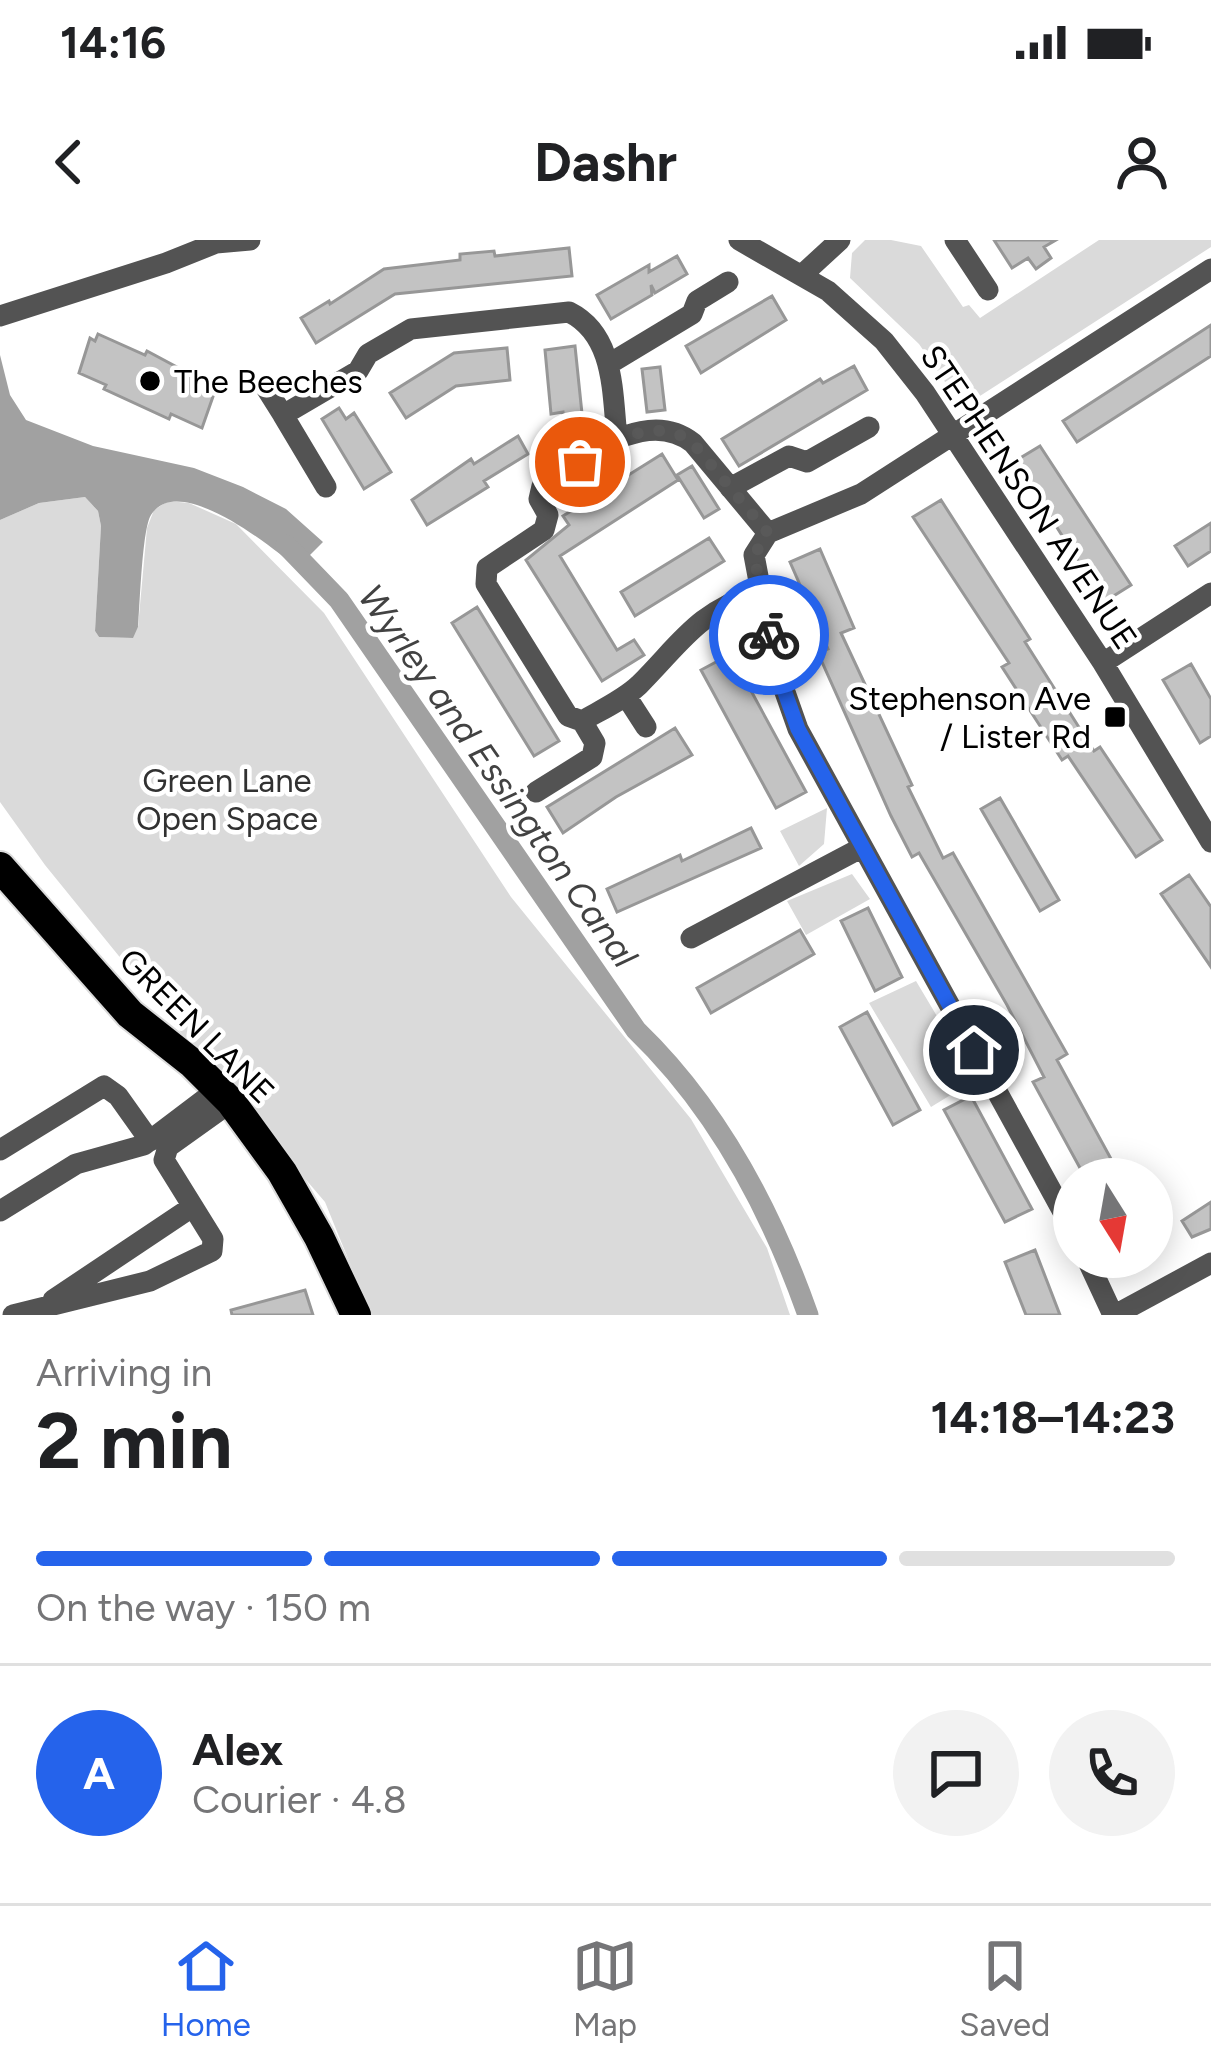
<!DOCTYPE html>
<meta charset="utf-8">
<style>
body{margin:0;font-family:Figtree,sans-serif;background:#f2f2f2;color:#202124;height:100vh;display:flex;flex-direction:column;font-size:45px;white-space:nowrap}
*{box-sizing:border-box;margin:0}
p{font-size:39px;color:#757577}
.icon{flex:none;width:66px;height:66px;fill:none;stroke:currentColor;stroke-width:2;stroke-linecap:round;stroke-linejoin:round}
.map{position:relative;height:1075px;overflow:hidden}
.panel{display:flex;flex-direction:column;background:#fff;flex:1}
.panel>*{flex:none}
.needle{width:78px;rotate:169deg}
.tools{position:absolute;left:1053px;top:918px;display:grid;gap:24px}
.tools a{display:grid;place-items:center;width:120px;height:120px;border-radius:50%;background:#fff;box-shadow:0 6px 30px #0003;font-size:60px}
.pin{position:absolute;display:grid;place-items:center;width:102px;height:102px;color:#fff;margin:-51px;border:6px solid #fff;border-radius:50%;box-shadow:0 3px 12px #0007}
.courier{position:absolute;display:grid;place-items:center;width:120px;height:120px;margin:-60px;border:9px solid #2563eb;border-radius:50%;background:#fff;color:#222;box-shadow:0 3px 15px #0007}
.overview em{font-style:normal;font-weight:700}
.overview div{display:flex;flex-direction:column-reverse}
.overview{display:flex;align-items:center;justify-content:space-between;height:204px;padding:0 36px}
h1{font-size:78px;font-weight:700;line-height:90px}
.bar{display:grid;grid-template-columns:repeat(4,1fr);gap:18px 12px;align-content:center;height:144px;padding:0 36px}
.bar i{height:15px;border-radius:9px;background:#e0e0e0}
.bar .current{background:#2563eb}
.bar p{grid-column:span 4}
.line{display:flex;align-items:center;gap:30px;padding:0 36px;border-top:3px solid #e0e0e0}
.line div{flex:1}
.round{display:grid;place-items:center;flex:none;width:126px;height:126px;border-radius:63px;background:#f2f2f2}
.status{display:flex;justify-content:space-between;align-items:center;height:84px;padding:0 60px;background:#fff;direction:ltr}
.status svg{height:33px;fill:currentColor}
header{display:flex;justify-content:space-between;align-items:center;height:156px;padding:0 36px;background:#fff;font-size:54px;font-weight:700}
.menu{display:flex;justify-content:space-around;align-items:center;height:168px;border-top:3px solid #e0e0e0;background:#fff;font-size:33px;color:#757577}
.menu a{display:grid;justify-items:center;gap:6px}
.menu .current{color:#2563eb}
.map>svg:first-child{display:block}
.green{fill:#dadada}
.water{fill:#a1a1a1}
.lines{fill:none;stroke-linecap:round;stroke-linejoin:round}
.canal{stroke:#a1a1a1;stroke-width:21}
.building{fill:#c3c3c3;stroke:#979797;stroke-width:3}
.highway-casing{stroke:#dbdbdb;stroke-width:34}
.minor{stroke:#535353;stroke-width:21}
.highway{stroke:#000;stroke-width:30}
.done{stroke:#595959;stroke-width:12;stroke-dasharray:0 21.6}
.route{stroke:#2563eb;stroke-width:15}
.poi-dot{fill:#000;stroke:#fff;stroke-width:4.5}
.labels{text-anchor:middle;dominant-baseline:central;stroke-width:9;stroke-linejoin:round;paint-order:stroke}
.poi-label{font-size:33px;fill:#000;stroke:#fff;text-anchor:start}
.street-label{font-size:33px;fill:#000;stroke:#fff}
.park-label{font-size:33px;fill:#313131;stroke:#fff}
.water-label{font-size:36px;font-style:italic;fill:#424242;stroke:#fff}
</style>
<div class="status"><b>14:16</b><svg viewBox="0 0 49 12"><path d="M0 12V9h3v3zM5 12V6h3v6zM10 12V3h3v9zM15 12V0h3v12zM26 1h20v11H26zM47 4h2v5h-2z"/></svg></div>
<header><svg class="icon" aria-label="back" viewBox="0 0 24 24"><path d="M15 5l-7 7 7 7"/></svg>Dashr<svg class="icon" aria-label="person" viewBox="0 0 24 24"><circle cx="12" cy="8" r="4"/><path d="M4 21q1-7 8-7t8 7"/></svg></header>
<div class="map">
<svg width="1211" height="1075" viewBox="0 0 1211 1075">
<rect width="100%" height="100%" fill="#fff"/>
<path class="green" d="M865 0H891L921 6 963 67 969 65 980 78 1099 0H1211V7L969 163 956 158 919 104 850 38 852 13Z
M85 257 98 271 101 286 95 391 99 397 132 398 138 387 147 288 154 270 168 261 189 263 236 284 324 373 511 657 691 879 767 1008 790 1075H371L325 962 200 816 45 625 0 562V280L39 263Z
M827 568 824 604 799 626 780 591Z
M852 634 870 659 806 695 787 661Z
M916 741 975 840 931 867 869 763Z"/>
<path class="water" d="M0 115 10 155 26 180 93 206 194 228 243 247 286 269 323 302 297 328C272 307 178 231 151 275 142 289 140 366 138 387L133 398 99 397 95 391 101 286 98 271 85 257 39 263 0 280Z"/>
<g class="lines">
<path class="canal" d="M286 305 339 360 636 790C717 868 771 970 808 1075"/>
</g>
<path class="building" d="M994 0H1056L1044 7 1051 18 1036 29 1028 18 1012 28Z
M569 8 572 36 395 54 316 103 301 78 329 61 330 64 384 29 460 20V14L494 11 495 16Z
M677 16 687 34 655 53 651 45 652 55 611 79 597 55 649 25V32Z
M772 56 786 80 701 133 686 106Z
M1211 85V116L1077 202 1063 181Z
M98 94 145 115 147 111 216 148 202 188 171 174 169 179 104 149 106 145 79 133 90 98 95 101Z
M575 106 584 193 565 195 563 172 551 174 545 110Z
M507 108 510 140 456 146 406 178 390 153 454 113Z
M854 126 867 150 739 226 722 199 820 139 823 143Z
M660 127 665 170 647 172 642 129Z
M339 168 346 179 354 173 391 232 364 249 322 179Z
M518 196 528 214 484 241 488 247 427 285 412 260 471 219 474 224Z
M1040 206 1131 345 1104 362 1015 221Z
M662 214 678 240 560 316 617 410 634 400 644 415 602 441 526 320 569 285 563 276Z
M692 226 719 269 704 278 677 235Z
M941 260 1030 399 1025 402 1094 511 1100 507 1162 600 1136 617 1068 516 1062 520 1002 427 1009 423 913 277Z
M1211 283V311L1188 326 1175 306Z
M709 298 724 321 635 376 621 352Z
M820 309 854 388 841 393 912 545 908 547 943 618 953 613 1067 814 1057 820 1122 939H1086L1033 842 1044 837 1007 765 919 613 912 617 891 576 818 413 828 409 790 322Z
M477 367 559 501 534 516 452 383Z
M731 414 806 552 776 568 701 430Z
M1191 424 1211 459V496L1200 503 1163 440Z
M675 488 692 515 616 557 563 593 547 567Z
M1000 558 1059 660 1040 671 981 569Z
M751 588 761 608 617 672 607 649 680 615 682 621Z
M1189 635 1211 667V727L1161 654Z
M868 668 902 737 875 751 841 681Z
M800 690 814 714 711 773 697 748Z
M867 772 920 870 893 885 840 787Z
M971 856 1032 969 1005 982 944 870Z
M1211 962V989L1192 997 1182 981Z
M1035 1010 1060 1075H1026L1005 1022Z
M305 1050 313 1075H232L231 1070Z"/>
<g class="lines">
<g class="highway-casing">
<path id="highway" d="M0 627 130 774 192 823 231 862 282 932 319 997 356 1075"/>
</g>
<path class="minor" d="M739 0 828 51 884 101 925 153 1103 423 1211 602
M955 0 988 50
M803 34 840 0
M0 76 166 23 216 3 250 0
M609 124 692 74 697 61 728 42
M266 148 283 175
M326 247 283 175 358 131 368 114 411 89 569 72C615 95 612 152 617 197
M730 248 789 216 807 222 869 187
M759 352C696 373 682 402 639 445 623 460 601 470 582 481L568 476 486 344 487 328 544 290 548 275 539 259 542 246C582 220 645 165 693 203L768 293
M1103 423 1211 353
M626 456 646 487
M536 552 592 517 595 503 582 481
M691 698 861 608
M0 910 104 846 118 856 150 901
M0 971 76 924 144 905 218 849
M1074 992 798 489 774 421 754 315 768 293 861 254 1211 29
M1086 1017 1113 1075
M53 1060 192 967
M13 1075 150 1041 212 1011 213 999 164 920 168 907 231 862
M1115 1075 1211 1023"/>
<use href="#highway" class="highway"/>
</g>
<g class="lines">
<path class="done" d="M580 222C612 201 657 175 693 203L768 293 754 315 769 395"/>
<path class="route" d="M769 395 774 422 798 489 974 810"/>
</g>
<g class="poi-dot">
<circle cx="150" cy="141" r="12"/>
<rect x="1103" y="465" width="24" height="24" rx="6"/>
</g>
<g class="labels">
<g class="poi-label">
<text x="174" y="141">The Beeches</text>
<text x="1091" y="458" text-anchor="end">Stephenson Ave<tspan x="1091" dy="38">/ Lister Rd</tspan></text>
</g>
<g class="street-label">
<text transform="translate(1029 257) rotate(56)">STEPHENSON AVENUE</text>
<text transform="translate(197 786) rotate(45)">GREEN LANE</text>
</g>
<g class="park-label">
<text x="227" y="540">Green Lane<tspan x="227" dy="38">Open Space</tspan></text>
</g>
<g class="water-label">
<text transform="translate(498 536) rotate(55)">Wyrley and Essington Canal</text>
</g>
</g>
</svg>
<div class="tools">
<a><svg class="needle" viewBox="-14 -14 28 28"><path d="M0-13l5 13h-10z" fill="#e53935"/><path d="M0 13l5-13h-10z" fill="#757577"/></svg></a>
</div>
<div class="pin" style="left:580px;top:222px;background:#ea580c"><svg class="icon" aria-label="bag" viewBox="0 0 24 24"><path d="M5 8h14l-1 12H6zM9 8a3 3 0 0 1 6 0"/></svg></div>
<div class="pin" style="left:974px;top:810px;background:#1f2937"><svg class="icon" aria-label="home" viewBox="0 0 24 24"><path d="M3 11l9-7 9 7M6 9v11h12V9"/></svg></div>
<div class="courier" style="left:769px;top:395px"><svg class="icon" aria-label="bike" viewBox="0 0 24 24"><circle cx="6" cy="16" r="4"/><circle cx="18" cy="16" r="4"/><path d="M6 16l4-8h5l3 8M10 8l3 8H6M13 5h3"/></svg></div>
</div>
<section class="panel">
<div class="overview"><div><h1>2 min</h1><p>Arriving in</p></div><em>14:18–14:23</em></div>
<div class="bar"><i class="current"></i><i class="current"></i><i class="current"></i><i></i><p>On the way · 150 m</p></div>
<div class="line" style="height:216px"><b class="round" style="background:#2563eb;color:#fff">A</b><div><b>Alex</b><p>Courier · 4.8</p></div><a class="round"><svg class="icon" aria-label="chat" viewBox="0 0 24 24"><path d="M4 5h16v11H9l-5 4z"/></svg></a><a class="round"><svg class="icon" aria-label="phone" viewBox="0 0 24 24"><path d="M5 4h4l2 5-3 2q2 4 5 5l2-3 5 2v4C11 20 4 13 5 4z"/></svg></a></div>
</section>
<nav class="menu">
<a class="current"><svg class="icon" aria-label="home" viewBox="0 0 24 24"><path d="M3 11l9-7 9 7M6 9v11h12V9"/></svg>Home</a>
<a><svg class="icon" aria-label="map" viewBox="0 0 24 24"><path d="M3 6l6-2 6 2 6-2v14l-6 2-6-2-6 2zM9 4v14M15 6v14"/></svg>Map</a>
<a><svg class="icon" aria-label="saved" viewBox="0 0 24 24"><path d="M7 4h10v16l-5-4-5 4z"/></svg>Saved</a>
</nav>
